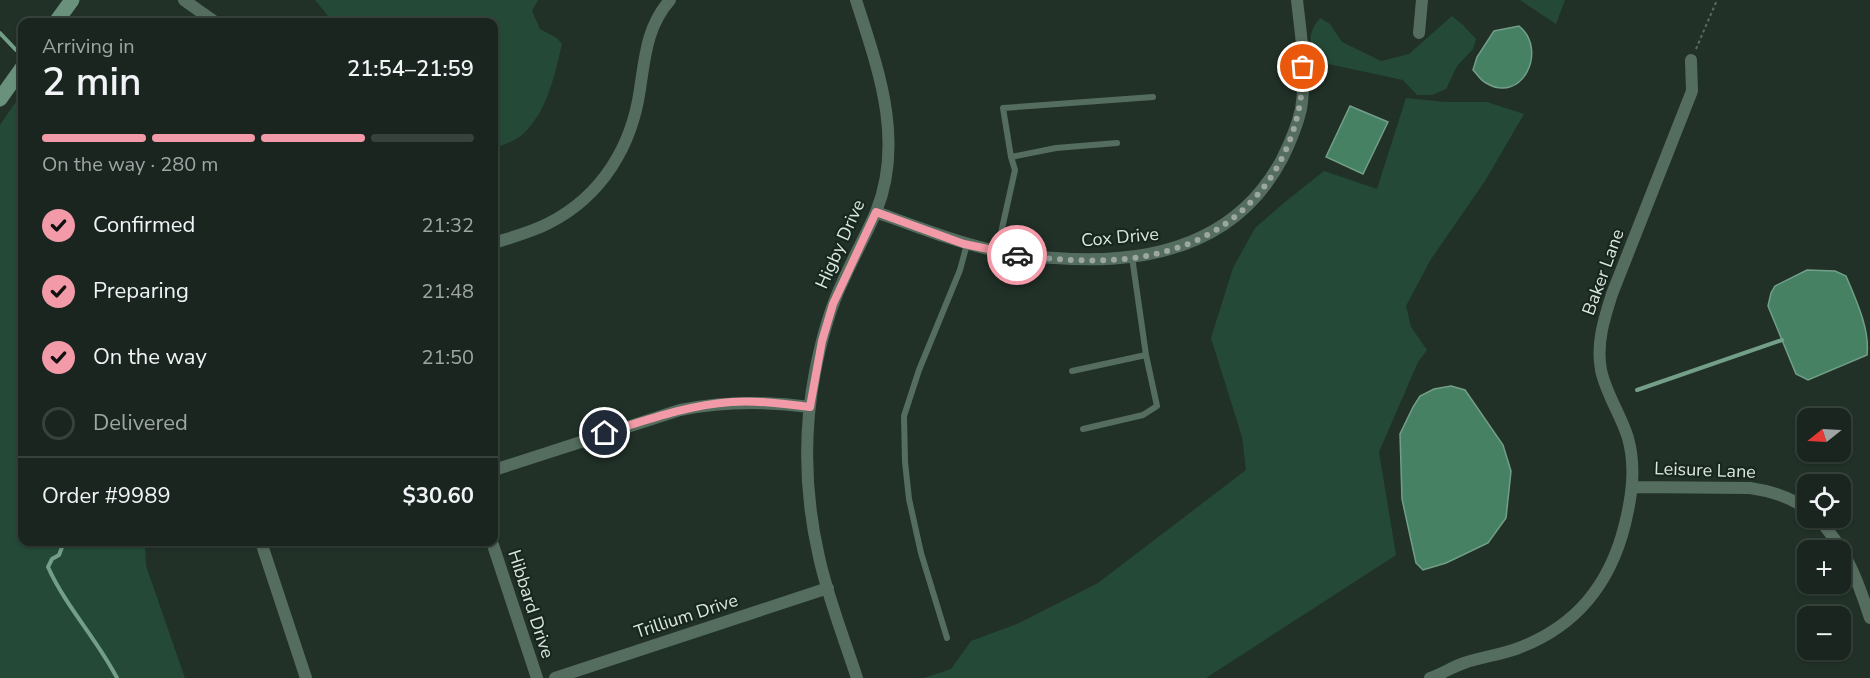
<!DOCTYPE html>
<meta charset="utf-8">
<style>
body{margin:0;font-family:"Nunito Sans",sans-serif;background:#26312b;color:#f1f3f6;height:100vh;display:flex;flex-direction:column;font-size:22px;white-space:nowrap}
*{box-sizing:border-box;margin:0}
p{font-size:20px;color:#9fa5a4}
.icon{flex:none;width:33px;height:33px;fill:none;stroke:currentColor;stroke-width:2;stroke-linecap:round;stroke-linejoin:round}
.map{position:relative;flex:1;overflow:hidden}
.side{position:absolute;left:18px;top:18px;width:480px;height:528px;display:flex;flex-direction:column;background:#19251e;border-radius:12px;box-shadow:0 2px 4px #0004,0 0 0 2px #37423c}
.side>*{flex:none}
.needle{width:39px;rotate:252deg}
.buttons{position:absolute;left:1797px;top:408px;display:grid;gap:12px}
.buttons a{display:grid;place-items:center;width:54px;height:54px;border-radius:12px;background:#19251e;box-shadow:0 2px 4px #0004,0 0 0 2px #37423c;font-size:30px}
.pin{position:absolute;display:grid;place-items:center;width:51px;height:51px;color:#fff;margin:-26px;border:3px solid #fff;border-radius:50%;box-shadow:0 2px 6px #0007}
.courier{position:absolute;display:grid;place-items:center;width:60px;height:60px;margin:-30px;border:4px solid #f39aa8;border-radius:50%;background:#fff;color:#222;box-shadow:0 2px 8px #0007}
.headline em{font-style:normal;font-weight:600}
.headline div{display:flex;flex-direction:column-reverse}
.headline{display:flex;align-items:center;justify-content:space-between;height:102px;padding:0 24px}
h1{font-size:39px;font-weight:600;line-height:45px}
.bar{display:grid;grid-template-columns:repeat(4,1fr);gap:9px 6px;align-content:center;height:72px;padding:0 24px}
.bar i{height:8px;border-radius:4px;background:#37423c}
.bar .on{background:#f39aa8}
.bar p{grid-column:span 4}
.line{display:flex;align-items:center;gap:15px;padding:0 24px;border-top:2px solid #37423c}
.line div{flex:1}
ol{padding:0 24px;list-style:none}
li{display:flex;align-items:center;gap:18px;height:66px}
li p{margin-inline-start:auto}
li .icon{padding:6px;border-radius:50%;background:#f39aa8;color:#111;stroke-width:4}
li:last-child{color:#9fa5a4}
li i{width:33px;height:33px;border:3px solid #37423c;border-radius:50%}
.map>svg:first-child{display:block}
.green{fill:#244a37}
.water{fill:#468163;stroke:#739f88;stroke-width:1.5}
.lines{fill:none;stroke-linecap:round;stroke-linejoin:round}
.stream{stroke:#739f88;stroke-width:4}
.path{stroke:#5b6a62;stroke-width:2;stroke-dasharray:3 3;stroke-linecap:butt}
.lane{stroke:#556d5f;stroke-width:6}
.street{stroke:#556d5f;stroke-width:12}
.secondary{stroke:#6a917c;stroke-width:15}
.done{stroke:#9ba7a0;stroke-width:6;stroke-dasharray:0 10.8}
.route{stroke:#f39aa8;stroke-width:8}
.labels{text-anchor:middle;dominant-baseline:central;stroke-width:4.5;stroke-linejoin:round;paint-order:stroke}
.street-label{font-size:18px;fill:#dce6e0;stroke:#17271e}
</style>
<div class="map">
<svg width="1870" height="678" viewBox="0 0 1870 678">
<rect width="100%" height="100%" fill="#213128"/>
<path class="green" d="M315 0H538L532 11 540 29 557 38 562 44C555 74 547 112 523 134 516 141 502 145 494 149V22H333Z
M1520 0H1565L1556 24Z
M1452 16 1463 25 1476 39 1473 49 1457 66 1446 89 1432 95H1417L1403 80 1314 61C1309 44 1308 32 1320 18L1330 24 1342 42 1381 61 1409 54Z
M22 93V542H145L146 566 185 678H0V125Z
M1406 98 1445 102H1487L1524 114 1485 181 1431 259 1406 306 1411 327 1427 350 1418 362 1379 452 1396 555 1206 678H924L951 669 971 641 1017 624 1098 583 1246 470 1242 437 1211 338 1233 268 1255 228 1285 202 1324 171 1377 189Z"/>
<path class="water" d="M1519 26C1548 49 1523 105 1486 83 1481 81 1477 74 1473 70L1477 57 1494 31Z
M1350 106 1388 122 1363 174 1326 157Z
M1807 270 1835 271 1846 276C1856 300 1870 329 1867 355L1808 380 1796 374 1768 306 1771 293 1775 286Z
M1451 386 1465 390 1503 445 1511 471 1506 518 1488 543 1446 563 1423 570 1416 563 1402 499 1400 434 1413 407 1420 396 1434 389Z"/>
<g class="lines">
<path class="stream" d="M0 33 16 50
M1637 390 1782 340
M64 542 59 555 52 559 48 567C66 607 97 639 117 678"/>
<path class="path" d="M1696 49 1717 0"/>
<path class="lane" d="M1011 157 1003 108 1153 97
M997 251 1015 170 1011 157 1056 148 1117 143
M1072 371 1146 355
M1083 429 1143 415 1157 406 1146 355 1132 257
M947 638 921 553 909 499 905 462 904 416 919 370 960 270 967 244"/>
<path class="street" d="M184 0 215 22
M856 0C878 69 905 140 876 212 866 235 853 258 843 281 829 310 821 341 815 372 803 434 805 496 819 557 828 598 844 638 857 678
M1419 33 1422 0
M876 212C917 227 958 243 1001 252 1019 256 1037 257 1055 258 1146 265 1236 246 1282 159 1290 143 1297 127 1301 109 1307 72 1301 36 1297 0
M494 243C512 237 532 232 549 223 602 196 632 146 640 89 645 56 647 26 670 0
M494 470 680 410C724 401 765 401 810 407
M1633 487 1750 488C1771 491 1791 497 1808 510
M1817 518C1845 546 1858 581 1870 618
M261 542 306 678
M492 542 537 678
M555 678 828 588
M1430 678C1442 674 1452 667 1464 663 1481 657 1499 655 1516 649 1576 627 1610 585 1625 524 1632 495 1636 467 1628 438 1621 415 1606 394 1601 370 1596 344 1604 319 1612 294L1692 91 1691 60"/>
<path class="secondary" d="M56 22 72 0
M0 99 22 68"/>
</g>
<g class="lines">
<path class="done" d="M1017 255C1065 261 1119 265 1167 251 1252 228 1303 154 1303 67"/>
<path class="route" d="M605 433C647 420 688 405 731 402 757 400 784 404 810 407L822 341 833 304 876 212 964 244 1017 255"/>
</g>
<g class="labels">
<g class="street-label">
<text transform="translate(1120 237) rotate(-5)">Cox Drive</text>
<text transform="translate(840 244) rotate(-66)">Higby Drive</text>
<text transform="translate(1603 272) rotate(-70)">Baker Lane</text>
<text transform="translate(1705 470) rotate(2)">Leisure Lane</text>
<text transform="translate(531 604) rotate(72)">Hibbard Drive</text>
<text transform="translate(686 616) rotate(-18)">Trillium Drive</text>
</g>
</g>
</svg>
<div class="buttons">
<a><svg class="needle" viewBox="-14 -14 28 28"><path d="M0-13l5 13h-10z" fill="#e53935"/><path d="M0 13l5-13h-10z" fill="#9fa5a4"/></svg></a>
<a><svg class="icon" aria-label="locate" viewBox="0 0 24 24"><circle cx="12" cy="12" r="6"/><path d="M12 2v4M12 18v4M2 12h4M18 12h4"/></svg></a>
<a>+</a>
<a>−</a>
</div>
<div class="pin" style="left:1303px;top:67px;background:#ea580c"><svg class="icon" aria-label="bag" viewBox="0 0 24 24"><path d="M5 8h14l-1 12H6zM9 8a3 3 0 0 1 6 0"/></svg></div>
<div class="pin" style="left:605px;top:433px;background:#1f2937"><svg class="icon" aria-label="home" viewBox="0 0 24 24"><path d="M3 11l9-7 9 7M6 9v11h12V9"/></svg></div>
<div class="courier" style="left:1017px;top:255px"><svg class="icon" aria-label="car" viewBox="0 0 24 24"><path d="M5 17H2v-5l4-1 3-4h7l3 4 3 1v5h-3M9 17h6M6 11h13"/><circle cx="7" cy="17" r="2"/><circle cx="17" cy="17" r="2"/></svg></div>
<section class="side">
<div class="headline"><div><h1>2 min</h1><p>Arriving in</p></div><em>21:54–21:59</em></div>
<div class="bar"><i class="on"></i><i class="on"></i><i class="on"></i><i></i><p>On the way · 280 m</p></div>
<ol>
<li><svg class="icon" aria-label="check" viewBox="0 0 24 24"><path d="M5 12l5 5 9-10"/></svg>Confirmed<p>21:32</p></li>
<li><svg class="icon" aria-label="check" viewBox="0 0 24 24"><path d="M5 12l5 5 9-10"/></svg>Preparing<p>21:48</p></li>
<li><svg class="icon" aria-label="check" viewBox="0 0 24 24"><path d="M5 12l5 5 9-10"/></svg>On the way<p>21:50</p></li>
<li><i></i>Delivered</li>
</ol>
<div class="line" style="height:78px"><div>Order #9989</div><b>$30.60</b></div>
</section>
</div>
